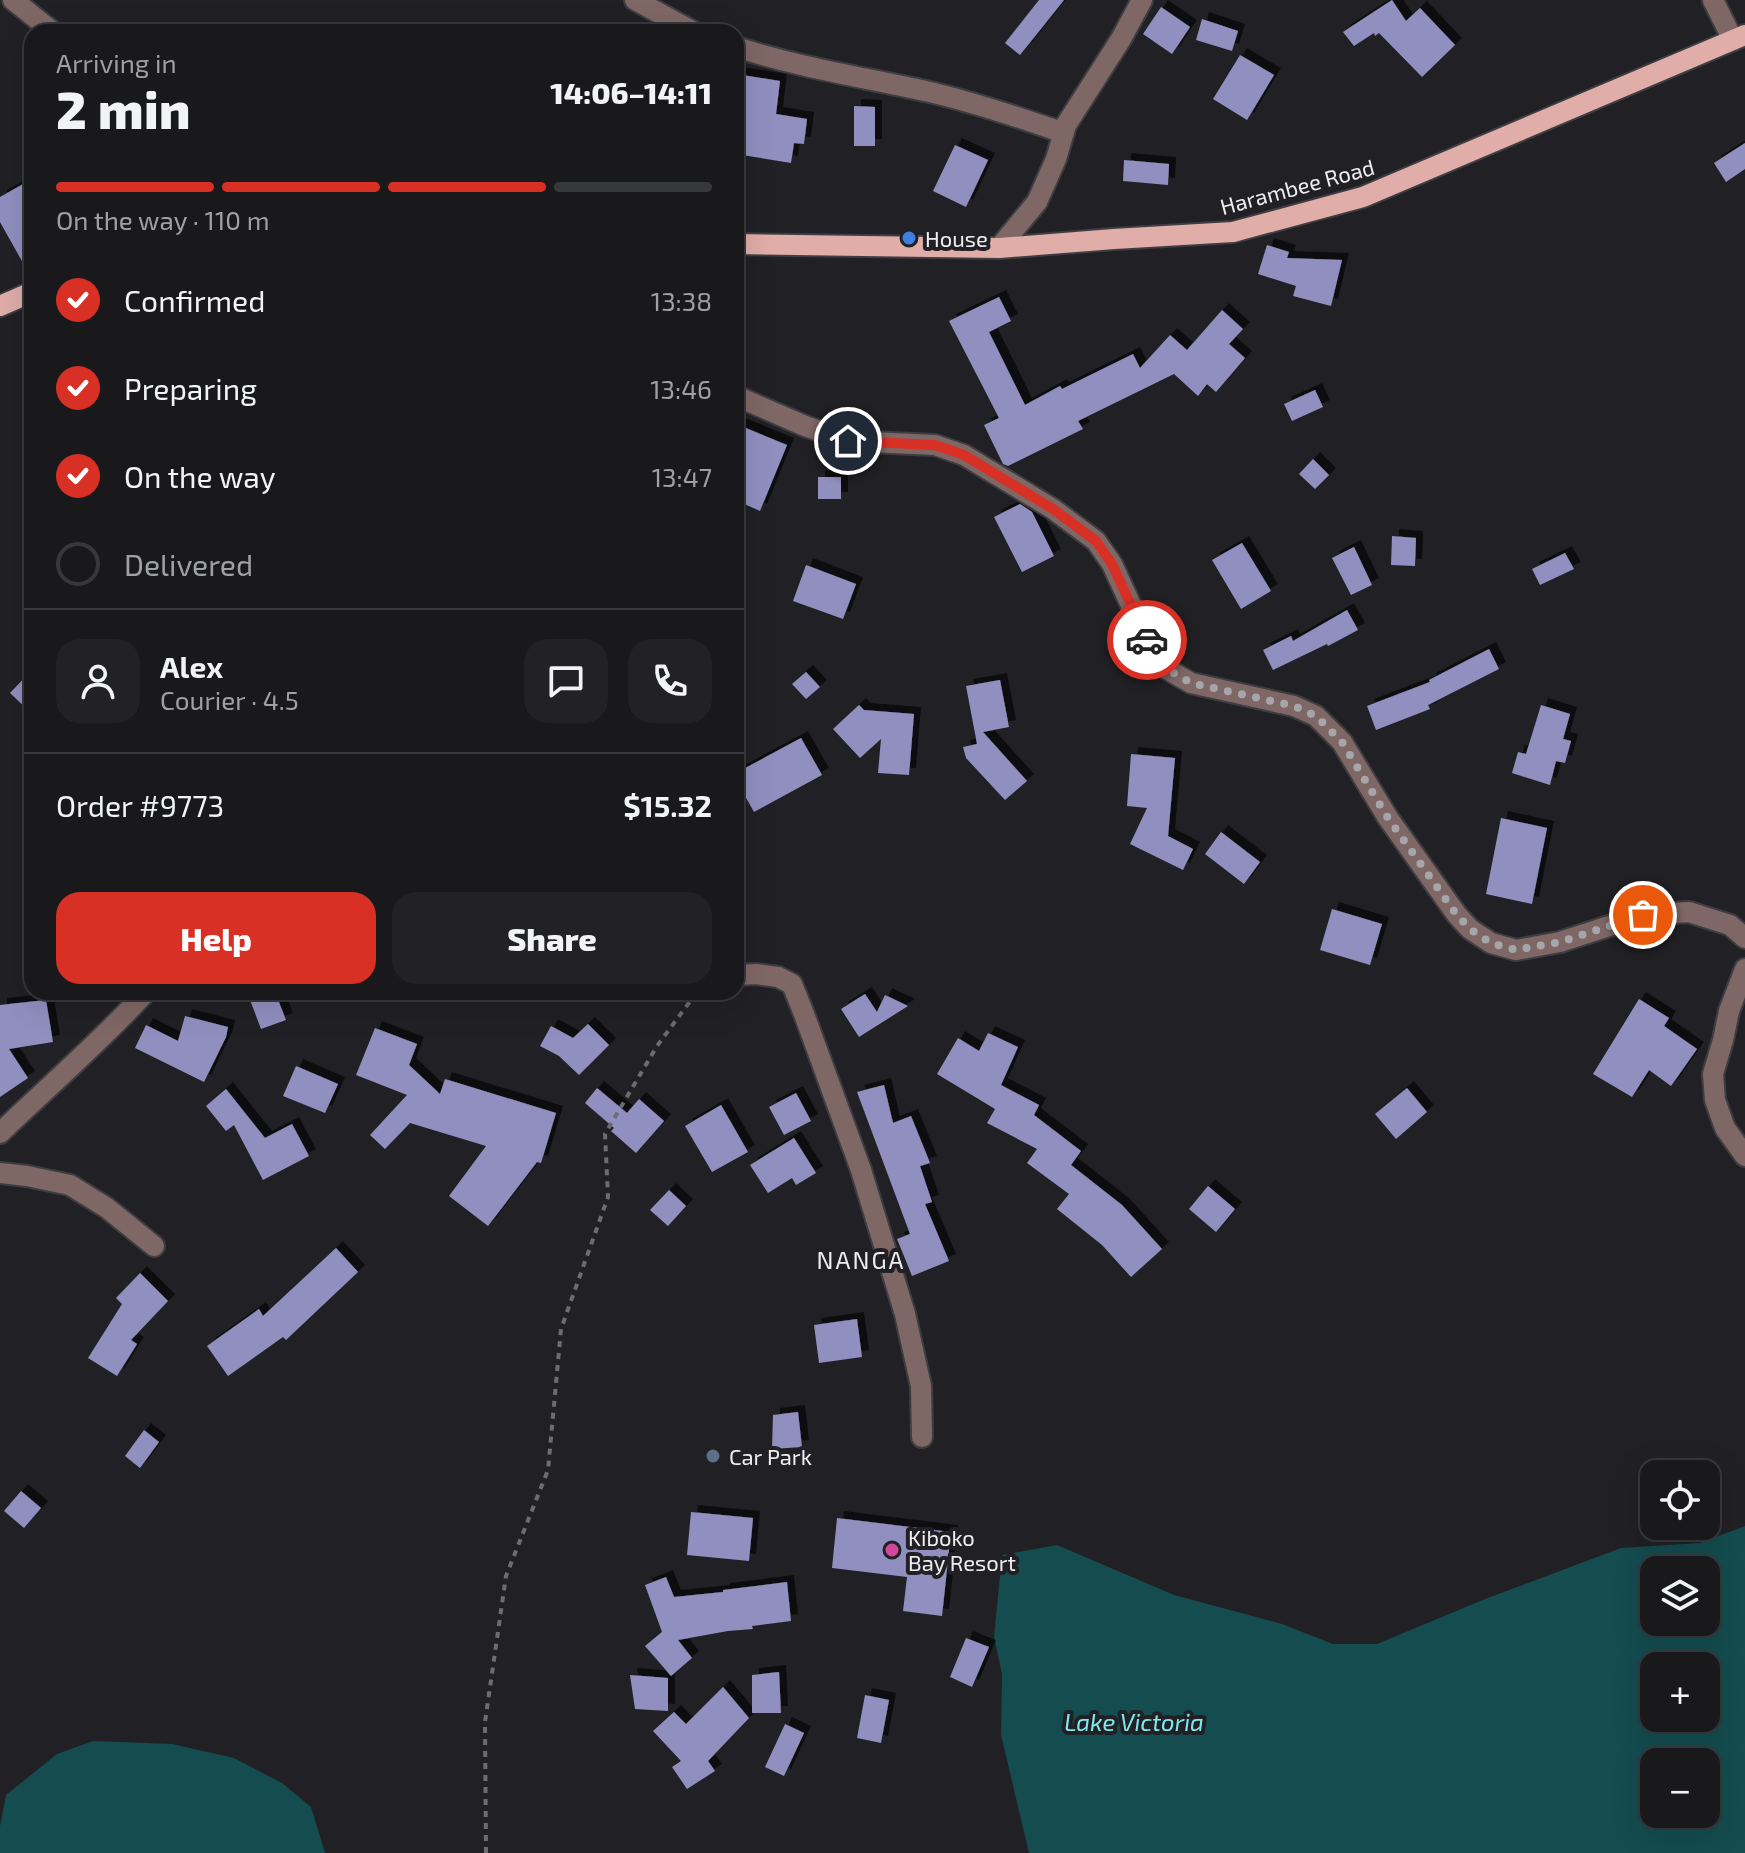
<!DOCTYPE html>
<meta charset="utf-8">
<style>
body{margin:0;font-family:"Exo 2",sans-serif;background:#222225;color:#f1f3f6;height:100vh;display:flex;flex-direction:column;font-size:30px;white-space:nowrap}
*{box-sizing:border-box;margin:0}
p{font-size:26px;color:#9fa0a3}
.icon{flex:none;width:44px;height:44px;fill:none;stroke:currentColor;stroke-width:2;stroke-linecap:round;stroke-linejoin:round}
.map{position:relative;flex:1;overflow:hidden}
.side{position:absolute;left:24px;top:24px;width:720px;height:976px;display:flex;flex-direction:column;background:#19191c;border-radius:24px;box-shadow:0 8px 32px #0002,0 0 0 2px #37383b}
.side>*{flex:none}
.tools{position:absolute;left:1640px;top:1460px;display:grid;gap:16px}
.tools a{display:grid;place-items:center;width:80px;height:80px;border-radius:16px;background:#19191c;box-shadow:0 8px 32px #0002,0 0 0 2px #37383b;font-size:40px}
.pin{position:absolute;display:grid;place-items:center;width:68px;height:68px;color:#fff;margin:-34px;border:4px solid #fff;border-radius:50%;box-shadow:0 2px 8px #0007}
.courier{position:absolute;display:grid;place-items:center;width:80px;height:80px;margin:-40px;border:6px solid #d93025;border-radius:50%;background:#fff;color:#222;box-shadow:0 2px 10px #0007}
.headline em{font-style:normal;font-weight:800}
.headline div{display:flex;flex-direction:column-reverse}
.headline{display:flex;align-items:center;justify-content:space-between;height:136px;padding:0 32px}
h1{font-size:52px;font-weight:800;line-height:60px}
.bar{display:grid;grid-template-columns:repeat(4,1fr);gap:12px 8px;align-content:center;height:96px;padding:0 32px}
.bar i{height:10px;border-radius:6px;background:#37383b}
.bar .selected{background:#d93025}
.bar p{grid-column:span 4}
.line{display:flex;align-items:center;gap:20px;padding:0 32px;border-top:2px solid #37383b}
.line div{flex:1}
.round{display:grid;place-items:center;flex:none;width:84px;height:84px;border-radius:24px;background:#222225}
ol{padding:0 32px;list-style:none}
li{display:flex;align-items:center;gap:24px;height:88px}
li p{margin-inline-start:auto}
li .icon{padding:8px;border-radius:50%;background:#d93025;color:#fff;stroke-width:4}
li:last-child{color:#9fa0a3}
li i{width:44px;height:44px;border:4px solid #37383b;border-radius:50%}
.cta{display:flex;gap:16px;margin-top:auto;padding:16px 32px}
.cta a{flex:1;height:92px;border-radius:24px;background:#d93025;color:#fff;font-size:32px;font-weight:800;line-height:92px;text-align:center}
.cta a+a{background:#222225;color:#f1f3f6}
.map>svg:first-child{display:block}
.water{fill:#144c4f;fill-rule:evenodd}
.building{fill:#918fbf;filter:url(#shadow)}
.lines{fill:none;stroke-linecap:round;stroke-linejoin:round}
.minor-casing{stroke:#3e3e42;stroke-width:24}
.major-casing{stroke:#3e3e42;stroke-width:24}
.path{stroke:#6d6d71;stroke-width:4;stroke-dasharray:6 6;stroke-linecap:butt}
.minor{stroke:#7f6765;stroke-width:20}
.major{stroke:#e0ada9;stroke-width:20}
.done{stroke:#a6a6aa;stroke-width:8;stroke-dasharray:0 14.4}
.route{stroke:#d93025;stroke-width:10}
.shop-dot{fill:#3f7fe0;stroke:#212125;stroke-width:3}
.service-dot{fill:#5c6f8a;stroke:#212125;stroke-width:3}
.hotel-dot{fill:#d1479c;stroke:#212125;stroke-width:3}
.labels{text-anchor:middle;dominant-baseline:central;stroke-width:8;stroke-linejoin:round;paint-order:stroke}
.street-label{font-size:22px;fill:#eeeef2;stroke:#212125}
.poi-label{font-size:22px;fill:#eeeef2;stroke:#212125;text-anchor:start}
.neighbourhood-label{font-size:24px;letter-spacing:2px;fill:#eeeef2;stroke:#212125}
.water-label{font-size:24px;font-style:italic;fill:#7deaf0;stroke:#212125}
</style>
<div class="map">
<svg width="1745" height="1853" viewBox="0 0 1745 1853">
<defs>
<filter id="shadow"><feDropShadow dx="7" dy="-7" stdDeviation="0" flood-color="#0009"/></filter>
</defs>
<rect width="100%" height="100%" fill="#212125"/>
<path class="water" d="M1745 1526V1853H1029L1001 1735 1002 1674 994 1637 1002 1555 1057 1545 1174 1595 1282 1624 1333 1644H1377L1485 1599 1621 1548 1700 1543ZM1654 1570H1706V1622H1654ZM1654 1666H1706V1718H1654ZM1654 1762H1706V1814H1654Z
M93 1741 172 1744 234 1758 282 1783 311 1807 325 1853H0V1826L6 1795 57 1754Z"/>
<path class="building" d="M1039 0H1064L1020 55 1005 43Z
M1392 0 1406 21 1420 8 1455 45 1422 77 1379 33 1375 36 1374 33 1354 46 1343 32Z
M1161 7 1190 27 1172 54 1143 34Z
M1202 19 1238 31 1232 51 1196 40Z
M1240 55 1274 75 1247 120 1213 99Z
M736 74 780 81 776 114 807 119 804 144 794 143 791 163 736 154Z
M854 106 875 107V146H854Z
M1745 143V169L1726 182 1714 163Z
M955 145 988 160 966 207 933 191Z
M1124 160 1169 164 1168 185 1123 181Z
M32 179V279L0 222V197Z
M1267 245 1289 252 1287 258 1342 260 1331 306 1293 296 1296 286 1258 274Z
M999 297 1011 321 989 332 1025 405 1060 386 1062 389 1133 354 1140 368 1170 335 1187 350 1222 310 1243 329 1229 344 1245 358 1216 392 1207 384 1198 396 1174 374 1078 421 1083 429 1008 466 1003 464 984 425 999 418 949 321Z
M1315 390 1323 407 1292 421 1284 404Z
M736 424 787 445 760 511 742 503 746 494 736 490Z
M1313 459 1329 475 1315 489 1299 474Z
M818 477H841V499H818Z
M1020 504 1032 512 1054 556 1022 572 994 517Z
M1392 536 1416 538 1415 566 1391 565Z
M1242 543 1271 591 1241 609 1212 560Z
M1354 547 1372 585 1351 595 1332 558Z
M1565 553 1574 569 1540 585 1532 569Z
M806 565 856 584 843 619 793 601Z
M1347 610 1358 630 1328 646 1327 644 1273 670 1263 650 1291 636 1293 641Z
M1489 649 1499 669 1428 705 1430 709 1376 730 1367 706 1430 682 1429 680Z
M32 670V714L10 693Z
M806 672 820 687 806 699 792 684Z
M1000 680 1009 727 983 732 1027 781 1005 800 966 758 963 747 977 744 966 686Z
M859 705 864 710 914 714 909 775 878 773 881 739 860 758 833 729Z
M1541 705 1570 714 1563 739 1571 741 1565 763 1556 761 1550 785 1512 773 1518 752 1526 754Z
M801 738 822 775 754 812 736 780V773Z
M1131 754 1175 758 1168 836 1193 849 1183 870 1130 844 1147 808 1127 806Z
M1501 818 1547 828 1532 904 1486 894Z
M1221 832 1260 862 1244 884 1205 854Z
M1332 909 1382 924 1370 965 1320 950Z
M247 992H275L286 1020 261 1029Z
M865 994 877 1012 885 995 908 1006 859 1037 841 1009Z
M1639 999 1669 1018 1664 1026 1697 1049 1671 1086 1649 1070 1632 1097 1593 1074Z
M46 1000 53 1042 9 1049 28 1078 0 1097V1005Z
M185 1016 228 1027 226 1037 204 1082 135 1048 146 1025 178 1041Z
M588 1024 609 1045 579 1075 559 1056 540 1046 551 1026 573 1038Z
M375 1028 417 1044 409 1065 440 1094 445 1079 556 1113 541 1163 537 1162 488 1226 449 1196 486 1146 410 1123 385 1149 370 1135 407 1095 356 1075Z
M988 1033 1018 1047 1001 1085 1039 1105 1034 1115 1081 1151 1071 1165 1122 1205 1162 1249 1131 1277 1102 1245 1057 1209 1069 1194 1027 1163 1037 1149 987 1123 995 1109 937 1074 958 1038 979 1051Z
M296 1066 338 1084 325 1113 283 1096Z
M884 1085 893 1123 911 1116 930 1163 920 1166 932 1202 925 1204 949 1261 912 1276 897 1239 910 1234 857 1092Z
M597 1088 627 1113 639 1099 664 1121 636 1153 611 1131 614 1128 585 1103Z
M1407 1088 1427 1112 1396 1139 1375 1114Z
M226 1089 265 1138 292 1124 309 1156 263 1180 234 1125 226 1131 206 1106Z
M796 1093 811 1121 784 1135 769 1107Z
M721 1105 748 1152 712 1172 685 1126Z
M794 1138 816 1173 796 1185 792 1178 768 1193 750 1165Z
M1208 1186 1235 1209 1216 1232 1189 1209Z
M669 1190 686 1206 668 1226 650 1210Z
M336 1248 358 1272 286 1340 283 1337 228 1376 207 1346 259 1309 263 1316Z
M140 1273 168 1301 131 1340 137 1344 117 1376 88 1358 122 1304 116 1298Z
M857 1319 862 1357 819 1363 814 1325Z
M798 1412 802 1447 772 1449 773 1415Z
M144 1430 159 1442 140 1468 125 1456Z
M21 1491 41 1508 24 1528 4 1511Z
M691 1512 753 1518 749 1561 687 1555Z
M837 1518 951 1532 942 1616 903 1611 907 1577 832 1568Z
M666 1577 674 1597 723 1592V1590L787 1582 791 1621 752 1626 753 1629 728 1631 678 1640 692 1658 671 1676 645 1646 662 1632 645 1585Z
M966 1638 989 1647 972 1687 950 1677Z
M779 1672 781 1713H752V1675Z
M630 1675 668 1678V1711L635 1709Z
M723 1687 749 1718 708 1761 715 1771 687 1789 672 1767 681 1761 653 1731 674 1712 686 1724Z
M865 1695 889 1700 881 1743 857 1738Z
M785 1724 804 1733 784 1776 765 1767Z"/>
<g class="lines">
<g class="minor-casing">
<path id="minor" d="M13 0 53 32
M635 0 694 32
M1713 0 1733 40
M736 47C801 68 868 78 934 93 979 104 1021 118 1064 133
M999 248 1037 202 1056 159 1066 125 1121 39 1142 0
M736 396 805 426 848 441 935 445 964 455 1053 509 1096 541 1112 564 1146 638 1167 669 1191 683 1294 706 1316 716 1342 742 1388 818 1457 915 1470 929 1491 943 1516 950 1560 942 1643 915 1689 912 1730 925 1745 938
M1745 969 1729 1011 1723 1040 1713 1074 1715 1100 1725 1128 1745 1156
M736 975 756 974 778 977 792 984 804 1014 861 1170 905 1314 921 1386 922 1437
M0 1133C49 1086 100 1042 146 992
M0 1173 27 1176 70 1185 107 1208 154 1246"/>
</g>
<g class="major-casing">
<path id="major" d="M736 244 999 248 1114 239 1233 232 1363 197 1745 35
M0 306 32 292"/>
</g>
<path class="path" d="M486 1853 485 1722 506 1576 548 1470 561 1329 608 1197 605 1134 657 1046 697 992"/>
<use href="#minor" class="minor"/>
<use href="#major" class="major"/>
</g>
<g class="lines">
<path class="done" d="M1147 640 1167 669 1191 683 1294 706 1316 716 1342 742 1388 818 1457 915 1470 929 1491 943 1516 950 1560 942 1643 915"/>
<path class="route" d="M848 441 935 445 964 455 1053 509 1096 541 1112 564 1147 640"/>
</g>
<circle class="shop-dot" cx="909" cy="238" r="8"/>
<circle class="service-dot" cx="713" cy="1456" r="8"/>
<circle class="hotel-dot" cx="892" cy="1550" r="8"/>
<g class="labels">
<g class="street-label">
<text transform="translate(1297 186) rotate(-15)">Harambee Road</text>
</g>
<g class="poi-label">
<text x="925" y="238">House</text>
<text x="729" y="1456">Car Park</text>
<text x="908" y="1537">Kiboko<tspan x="908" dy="25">Bay Resort</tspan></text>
</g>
<g class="neighbourhood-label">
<text x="861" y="1259">NANGA</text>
</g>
<g class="water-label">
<text x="1134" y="1721">Lake Victoria</text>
</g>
</g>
</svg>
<div class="tools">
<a><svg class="icon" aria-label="locate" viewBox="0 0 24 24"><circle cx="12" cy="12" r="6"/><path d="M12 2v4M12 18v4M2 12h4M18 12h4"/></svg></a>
<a><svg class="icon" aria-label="layers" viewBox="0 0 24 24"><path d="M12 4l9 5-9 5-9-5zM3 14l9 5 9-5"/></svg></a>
<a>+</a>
<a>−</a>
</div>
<div class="pin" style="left:1643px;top:915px;background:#ea580c"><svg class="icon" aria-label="bag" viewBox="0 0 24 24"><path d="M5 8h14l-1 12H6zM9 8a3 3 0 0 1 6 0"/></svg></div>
<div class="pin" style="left:848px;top:441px;background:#1f2937"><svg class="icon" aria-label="home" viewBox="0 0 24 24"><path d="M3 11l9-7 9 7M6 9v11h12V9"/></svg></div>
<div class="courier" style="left:1147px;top:640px"><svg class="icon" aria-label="car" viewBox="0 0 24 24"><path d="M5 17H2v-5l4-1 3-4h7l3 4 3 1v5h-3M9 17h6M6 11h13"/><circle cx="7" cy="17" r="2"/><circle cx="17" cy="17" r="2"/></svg></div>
<section class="side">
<div class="headline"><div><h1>2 min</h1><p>Arriving in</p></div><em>14:06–14:11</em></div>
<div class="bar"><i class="selected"></i><i class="selected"></i><i class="selected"></i><i></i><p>On the way · 110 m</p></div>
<ol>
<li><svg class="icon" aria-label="check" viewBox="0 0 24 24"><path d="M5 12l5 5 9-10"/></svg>Confirmed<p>13:38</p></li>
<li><svg class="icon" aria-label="check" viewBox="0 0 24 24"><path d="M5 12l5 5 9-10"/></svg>Preparing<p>13:46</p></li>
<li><svg class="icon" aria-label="check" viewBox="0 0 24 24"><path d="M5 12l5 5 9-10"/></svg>On the way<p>13:47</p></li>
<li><i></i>Delivered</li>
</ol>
<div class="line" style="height:144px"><a class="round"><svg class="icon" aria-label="person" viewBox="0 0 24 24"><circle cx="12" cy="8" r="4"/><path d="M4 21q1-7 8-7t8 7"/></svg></a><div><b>Alex</b><p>Courier · 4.5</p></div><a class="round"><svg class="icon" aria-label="chat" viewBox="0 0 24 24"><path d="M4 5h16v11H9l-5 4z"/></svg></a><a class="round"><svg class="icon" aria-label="phone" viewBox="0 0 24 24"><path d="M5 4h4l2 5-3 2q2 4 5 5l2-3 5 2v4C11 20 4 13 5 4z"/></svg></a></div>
<div class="line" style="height:104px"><div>Order #9773</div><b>$15.32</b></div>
<div class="cta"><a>Help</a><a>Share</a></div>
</section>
</div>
